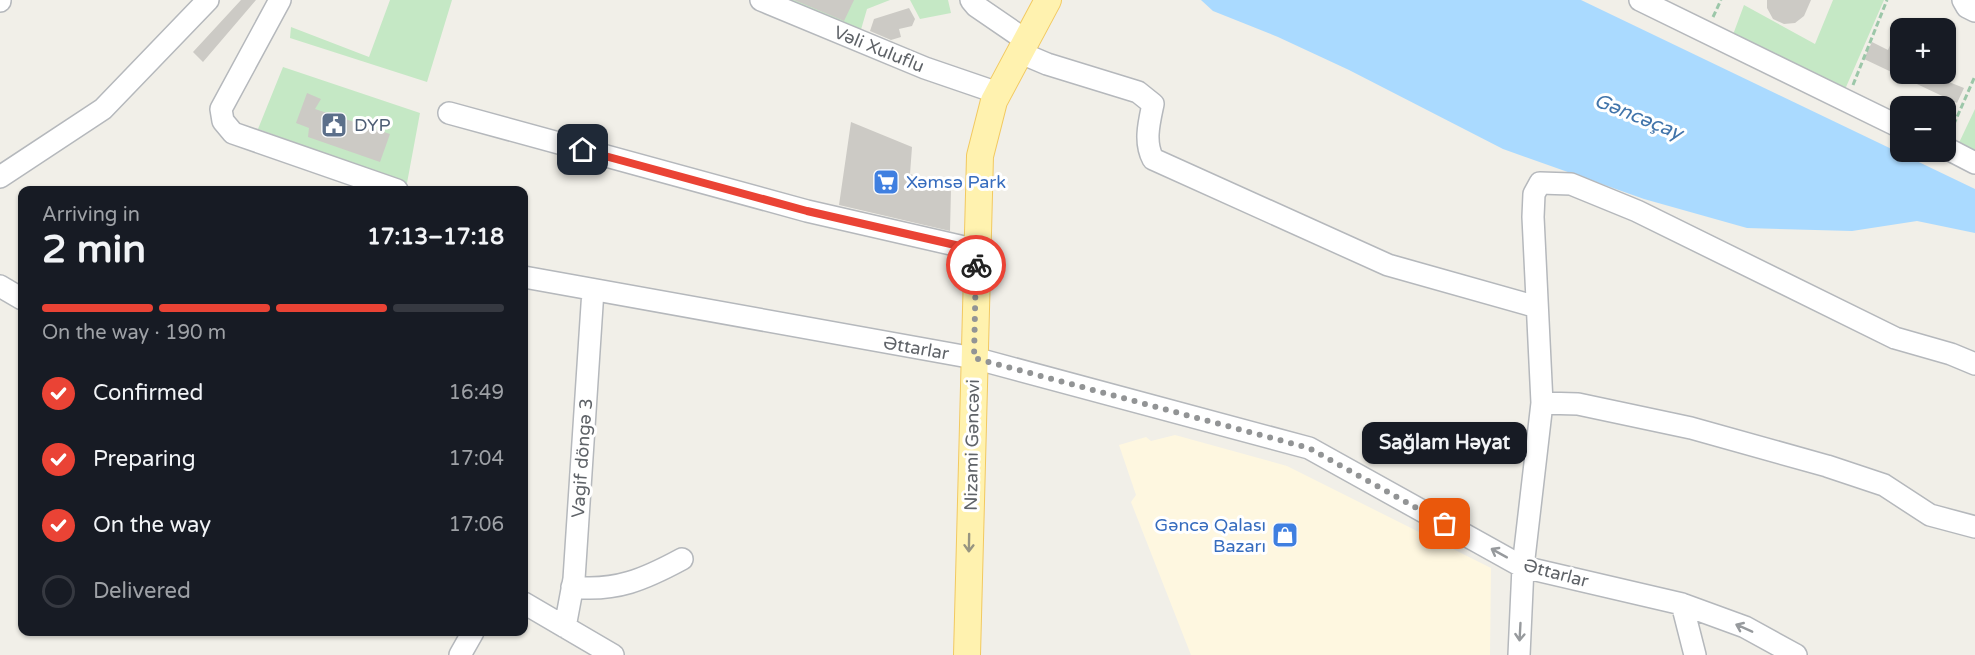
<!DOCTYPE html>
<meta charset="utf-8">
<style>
body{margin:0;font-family:"Varela Round",sans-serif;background:#242831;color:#f1f3f6;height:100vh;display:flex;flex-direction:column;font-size:22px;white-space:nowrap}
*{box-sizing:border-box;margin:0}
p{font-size:20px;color:#9ea1a6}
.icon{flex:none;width:33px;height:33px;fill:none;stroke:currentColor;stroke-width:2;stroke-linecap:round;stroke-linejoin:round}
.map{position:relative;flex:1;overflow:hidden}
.details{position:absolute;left:18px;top:186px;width:510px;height:450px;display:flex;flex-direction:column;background:#171b24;border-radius:12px;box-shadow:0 2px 4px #0004}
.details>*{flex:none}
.controls{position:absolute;left:1890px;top:18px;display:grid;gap:12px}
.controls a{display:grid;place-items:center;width:66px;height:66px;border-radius:12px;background:#171b24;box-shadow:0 2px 4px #0004;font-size:30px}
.pin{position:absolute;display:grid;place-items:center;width:51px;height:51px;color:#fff;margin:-26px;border-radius:12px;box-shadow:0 3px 9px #0006}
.courier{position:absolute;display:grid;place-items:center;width:60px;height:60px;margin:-30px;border:4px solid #ea4335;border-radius:50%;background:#fff;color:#222;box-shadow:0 2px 8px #0007}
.bubble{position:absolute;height:42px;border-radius:12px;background:#171b24;box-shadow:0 2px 4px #0004;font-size:20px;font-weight:700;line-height:42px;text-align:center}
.overview em{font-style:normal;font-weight:700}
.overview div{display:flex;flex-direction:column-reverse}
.overview{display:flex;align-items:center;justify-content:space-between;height:102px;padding:0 24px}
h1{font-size:39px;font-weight:700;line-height:45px}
.bar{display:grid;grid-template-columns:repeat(4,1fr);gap:9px 6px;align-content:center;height:72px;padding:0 24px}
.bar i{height:8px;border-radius:4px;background:#363941}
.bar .active{background:#ea4335}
.bar p{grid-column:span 4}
ol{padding:0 24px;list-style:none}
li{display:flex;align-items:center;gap:18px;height:66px}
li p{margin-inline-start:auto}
li .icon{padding:6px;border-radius:50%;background:#ea4335;color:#fff;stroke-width:4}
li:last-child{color:#9ea1a6}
li i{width:33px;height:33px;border:3px solid #363941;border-radius:50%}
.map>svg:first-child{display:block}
.commercial{fill:#fef7e0}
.green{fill:#c5e8c5}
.water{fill:#aadaff}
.building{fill:#cccac5}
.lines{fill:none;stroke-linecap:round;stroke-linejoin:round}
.minor-casing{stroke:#b5b8bc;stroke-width:24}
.major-casing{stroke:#f2c960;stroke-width:28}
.path{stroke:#9cc7a9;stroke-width:3;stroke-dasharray:6 3;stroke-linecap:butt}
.minor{stroke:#fff;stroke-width:21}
.major{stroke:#fff2af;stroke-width:26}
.oneway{stroke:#979581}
.oneway2{stroke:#979a9d}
.done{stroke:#929495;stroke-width:6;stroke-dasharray:0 10.8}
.route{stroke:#ea4335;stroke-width:8}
.labels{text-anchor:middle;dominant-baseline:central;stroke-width:6;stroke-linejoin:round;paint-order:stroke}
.street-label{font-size:18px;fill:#5f6368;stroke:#fff}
.service-label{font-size:18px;fill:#4e5e75;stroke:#fff;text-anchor:start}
.shop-label{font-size:18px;fill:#366cbe;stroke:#fff;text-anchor:start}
.water-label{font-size:20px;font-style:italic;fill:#4174aa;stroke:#fff}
</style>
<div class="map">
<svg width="1975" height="655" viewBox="0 0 1975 655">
<rect width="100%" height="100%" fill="#f1efe8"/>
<path class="commercial" d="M1175 435 1287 466 1491 568 1490 655H1191L1131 502 1136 495 1119 445 1146 437 1151 441Z"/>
<path class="green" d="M390 0H452L427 82 290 38 291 27 369 57Z
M777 0H890L867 9 860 33Z
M910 0H948L951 13 920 19Z
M1833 0H1884L1843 94 1731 40 1744 5 1815 44Z
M283 67 420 113 407 183 258 129Z
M1975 109V157L1957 147Z"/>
<path class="water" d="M1201 0H1581L1975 189V233L1917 221 1852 231 1747 228 1644 199 1503 149 1349 70 1278 37 1213 11Z"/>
<path class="building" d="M241 0H256L203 62 193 52Z
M794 0H854L844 21Z
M1767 0H1811L1804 16 1795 23 1784 24 1773 19 1767 8Z
M909 8 915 19 912 26 899 29 901 37 891 40 870 31 874 19Z
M1900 21V74H1955L1949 82 1964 88 1957 103 1864 59 1872 42 1888 50Z
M307 93 321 99 315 109 390 134 380 162 308 137 309 128 296 123Z
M851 122 912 147 910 174 951 189 950 231 839 205Z"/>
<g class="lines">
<g class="minor-casing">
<path id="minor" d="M280 0 221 109 223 121 233 133 397 190
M761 0 925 68 998 93
M971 0 976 6 1027 41
M1640 0 1900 127
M1963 0 1967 7 1975 11
M0 1V0
M1021 53 1047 64 1138 92 1153 104C1149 123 1144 142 1153 159L1388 265 1537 307
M449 113 807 211 977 250
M1946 148 1975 163
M0 177 103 109 208 0
M524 277 974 358 1309 448 1523 567 1682 604 1745 627 1796 655
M0 286 22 299
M1542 403 1578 404 1691 428 1827 466 1884 485 1930 515 1975 527
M572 587C616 592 645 579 682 559
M524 603 613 655
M1682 604 1695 655
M565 627 574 579 593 290
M460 655 473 632
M1519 655 1523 567 1542 403 1533 217 1534 194 1540 183 1571 184 1637 211 1895 338 1951 354 1975 364"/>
</g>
<g class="major-casing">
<path id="major" d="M967 655 980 156 994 101 1048 0"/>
</g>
<path class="path" d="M1713 17 1721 0
M1853 85 1887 0
M1950 133 1975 76"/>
<use href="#minor" class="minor"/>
<use href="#major" class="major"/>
</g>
<defs><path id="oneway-shaft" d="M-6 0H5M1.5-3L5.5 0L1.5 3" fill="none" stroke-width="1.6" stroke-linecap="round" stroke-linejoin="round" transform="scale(1.5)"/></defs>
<use class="oneway" href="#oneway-shaft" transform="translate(969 543) rotate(91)"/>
<g class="oneway2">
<use href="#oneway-shaft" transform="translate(1499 553) rotate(-151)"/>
<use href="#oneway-shaft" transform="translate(1744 628) rotate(-156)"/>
<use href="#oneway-shaft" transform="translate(1520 632) rotate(93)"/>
</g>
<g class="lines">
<path class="done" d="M976 265 974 358 1309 448 1445 524"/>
<path class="route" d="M583 150 807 211 977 250 976 265"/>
</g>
<defs>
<g id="civic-square" transform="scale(1.35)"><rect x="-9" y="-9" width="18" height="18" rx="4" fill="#5c6f8a" stroke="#fff"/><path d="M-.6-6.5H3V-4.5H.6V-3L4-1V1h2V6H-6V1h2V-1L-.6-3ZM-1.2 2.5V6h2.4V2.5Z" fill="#fff"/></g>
<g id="supermarket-square" transform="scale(1.35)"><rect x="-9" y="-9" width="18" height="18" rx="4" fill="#3f7fe0" stroke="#fff"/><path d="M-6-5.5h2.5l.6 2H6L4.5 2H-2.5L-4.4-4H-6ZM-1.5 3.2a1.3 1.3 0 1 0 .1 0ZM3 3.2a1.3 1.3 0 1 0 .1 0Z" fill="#fff"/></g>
<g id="shop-square" transform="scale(1.35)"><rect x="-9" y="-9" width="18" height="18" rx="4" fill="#3f7fe0" stroke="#fff"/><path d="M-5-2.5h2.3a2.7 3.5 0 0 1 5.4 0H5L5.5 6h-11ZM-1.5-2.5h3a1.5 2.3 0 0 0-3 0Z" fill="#fff"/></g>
</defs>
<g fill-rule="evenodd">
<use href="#civic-square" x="334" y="125"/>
<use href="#supermarket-square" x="886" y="182"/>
<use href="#shop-square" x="1285" y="535"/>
</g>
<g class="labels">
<g class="street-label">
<text transform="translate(879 49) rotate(22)">Vəli Xuluflu</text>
<text transform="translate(916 348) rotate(10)">Əttarlar</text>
<text transform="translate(972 445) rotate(-89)">Nizami Gəncəvi</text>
<text transform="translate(582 458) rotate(-86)">Vagif döngə 3</text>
<text transform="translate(1556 573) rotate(15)">Əttarlar</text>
</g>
<g class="service-label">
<text x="354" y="125">DYP</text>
</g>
<g class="shop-label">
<text x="906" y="182">Xəmsə Park</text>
<text x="1266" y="525" text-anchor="end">Gəncə Qalası<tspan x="1266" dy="21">Bazarı</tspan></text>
</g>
<g class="water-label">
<text transform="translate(1638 117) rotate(22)">Gəncəçay</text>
</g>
</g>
</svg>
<div class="controls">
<a>+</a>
<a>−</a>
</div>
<div class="pin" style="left:1445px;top:524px;background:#ea580c"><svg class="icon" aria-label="bag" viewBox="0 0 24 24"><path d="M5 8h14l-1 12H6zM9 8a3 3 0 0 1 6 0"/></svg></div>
<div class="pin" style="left:583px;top:150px;background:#1f2937"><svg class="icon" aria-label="home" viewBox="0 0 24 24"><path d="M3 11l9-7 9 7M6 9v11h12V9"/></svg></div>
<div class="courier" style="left:976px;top:265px"><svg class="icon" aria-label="bike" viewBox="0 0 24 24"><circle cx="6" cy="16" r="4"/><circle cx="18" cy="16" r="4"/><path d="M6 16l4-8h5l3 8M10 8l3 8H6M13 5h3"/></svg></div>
<div class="bubble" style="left:1362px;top:422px;width:165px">Sağlam Həyat</div>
<section class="details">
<div class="overview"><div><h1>2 min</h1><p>Arriving in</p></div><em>17:13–17:18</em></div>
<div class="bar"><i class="active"></i><i class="active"></i><i class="active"></i><i></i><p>On the way · 190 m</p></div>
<ol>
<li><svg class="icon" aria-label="check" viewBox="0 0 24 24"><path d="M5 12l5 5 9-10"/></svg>Confirmed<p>16:49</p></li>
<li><svg class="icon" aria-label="check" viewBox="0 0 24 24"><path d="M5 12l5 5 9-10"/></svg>Preparing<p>17:04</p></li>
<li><svg class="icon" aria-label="check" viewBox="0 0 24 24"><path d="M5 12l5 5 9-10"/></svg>On the way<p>17:06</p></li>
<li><i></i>Delivered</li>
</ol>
</section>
</div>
